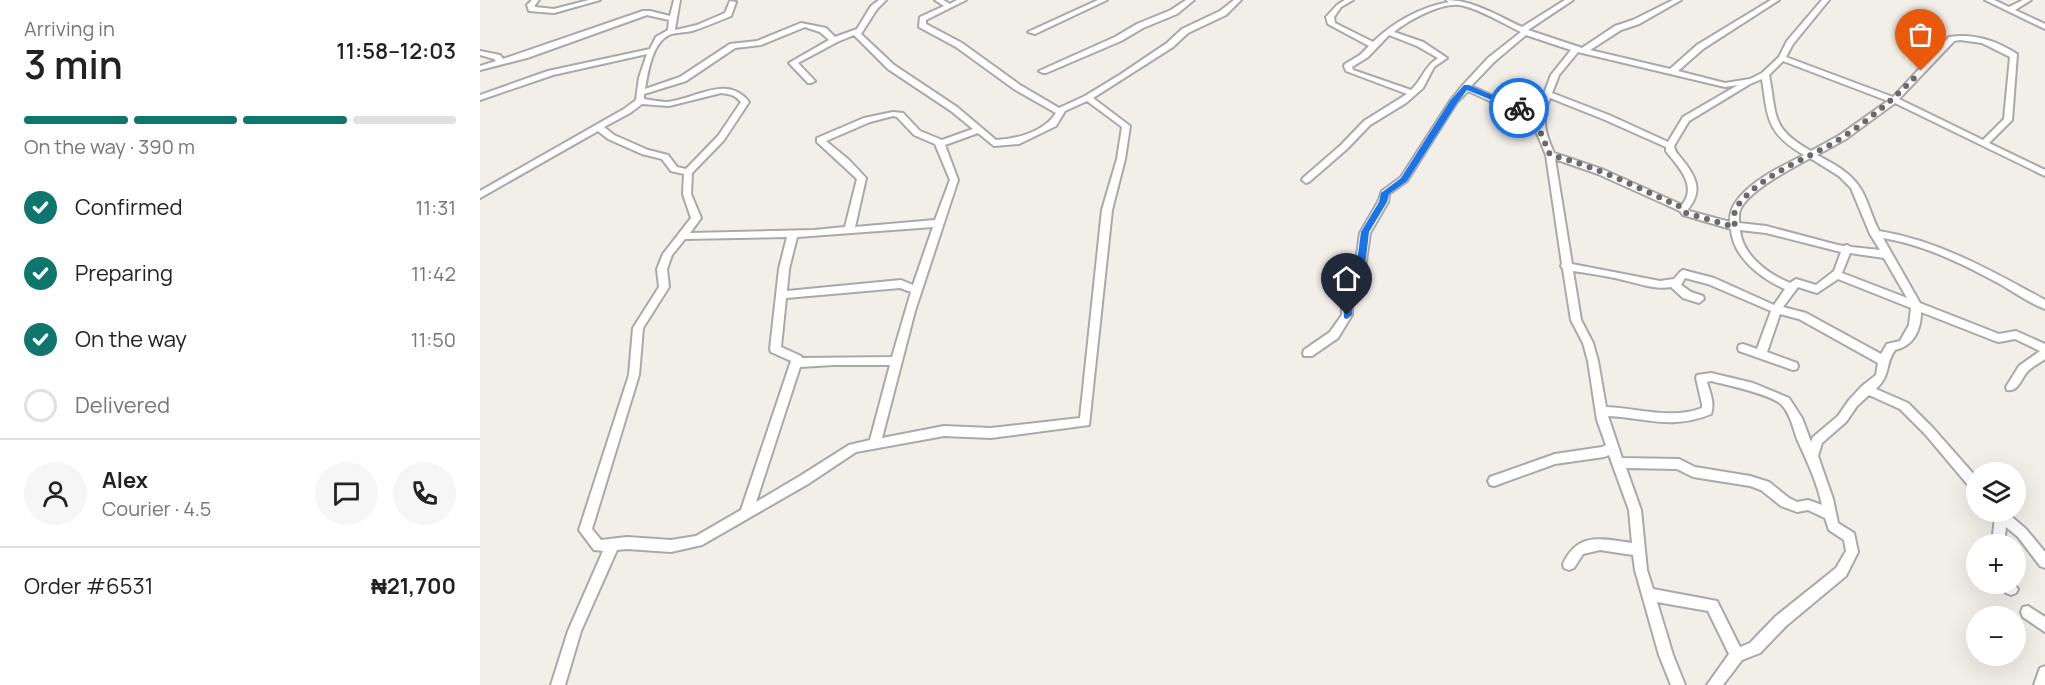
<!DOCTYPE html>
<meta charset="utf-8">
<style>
body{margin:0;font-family:Manrope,sans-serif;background:#f6f6f6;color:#222;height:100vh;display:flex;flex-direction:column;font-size:22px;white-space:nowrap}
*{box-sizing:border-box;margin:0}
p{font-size:20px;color:#767676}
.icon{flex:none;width:33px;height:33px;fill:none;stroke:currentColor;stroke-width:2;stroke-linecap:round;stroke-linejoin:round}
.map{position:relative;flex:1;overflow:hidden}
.panel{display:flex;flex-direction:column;background:#fff;width:480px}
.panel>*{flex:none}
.tools{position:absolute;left:1486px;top:462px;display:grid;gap:12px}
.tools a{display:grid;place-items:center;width:60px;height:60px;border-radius:50%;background:#fff;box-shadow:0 6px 24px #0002;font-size:30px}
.pin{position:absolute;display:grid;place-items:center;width:51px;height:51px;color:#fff;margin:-62px -26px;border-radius:50% 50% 50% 0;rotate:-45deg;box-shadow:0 0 6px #0007}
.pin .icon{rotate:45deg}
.courier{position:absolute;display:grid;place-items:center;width:60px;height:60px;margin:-30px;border:4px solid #1a73e8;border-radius:50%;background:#fff;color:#222;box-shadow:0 2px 8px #0007}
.overview em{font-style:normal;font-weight:600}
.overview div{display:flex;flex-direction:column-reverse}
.overview{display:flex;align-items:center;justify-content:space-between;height:102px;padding:0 24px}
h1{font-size:39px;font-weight:600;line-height:45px}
.bar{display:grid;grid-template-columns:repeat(4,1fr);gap:9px 6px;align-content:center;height:72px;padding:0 24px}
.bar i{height:8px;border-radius:4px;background:#e0e0e0}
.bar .on{background:#0f766e}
.bar p{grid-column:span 4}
.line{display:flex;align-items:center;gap:15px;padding:0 24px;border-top:2px solid #e0e0e0}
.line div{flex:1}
.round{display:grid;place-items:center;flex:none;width:63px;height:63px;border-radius:32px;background:#f6f6f6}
ol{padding:0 24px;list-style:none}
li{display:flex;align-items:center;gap:18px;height:66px}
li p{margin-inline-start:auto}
li .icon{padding:6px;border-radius:50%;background:#0f766e;color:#fff;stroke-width:4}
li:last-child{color:#767676}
li i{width:33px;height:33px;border:3px solid #e0e0e0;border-radius:50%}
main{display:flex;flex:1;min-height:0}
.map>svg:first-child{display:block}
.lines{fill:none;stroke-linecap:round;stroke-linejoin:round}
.minor-casing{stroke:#a9a9a9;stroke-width:4}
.minor{fill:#fff;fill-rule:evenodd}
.route{fill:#1a73e8}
.done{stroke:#6b6a68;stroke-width:6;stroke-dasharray:0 10.8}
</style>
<main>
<section class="panel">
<div class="overview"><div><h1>3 min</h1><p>Arriving in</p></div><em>11:58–12:03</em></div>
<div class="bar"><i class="on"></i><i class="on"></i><i class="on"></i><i></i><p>On the way · 390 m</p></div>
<ol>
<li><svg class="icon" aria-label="check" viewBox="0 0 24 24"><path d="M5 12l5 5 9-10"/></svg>Confirmed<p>11:31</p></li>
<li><svg class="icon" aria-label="check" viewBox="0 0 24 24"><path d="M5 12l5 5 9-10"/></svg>Preparing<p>11:42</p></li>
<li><svg class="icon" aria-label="check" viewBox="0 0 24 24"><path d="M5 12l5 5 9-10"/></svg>On the way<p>11:50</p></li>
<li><i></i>Delivered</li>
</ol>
<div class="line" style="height:108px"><a class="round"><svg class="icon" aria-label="person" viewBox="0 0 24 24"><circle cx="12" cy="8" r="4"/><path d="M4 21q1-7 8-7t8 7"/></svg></a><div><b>Alex</b><p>Courier · 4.5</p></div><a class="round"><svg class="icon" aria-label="chat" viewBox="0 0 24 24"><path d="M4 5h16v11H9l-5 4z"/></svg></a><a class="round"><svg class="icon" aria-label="phone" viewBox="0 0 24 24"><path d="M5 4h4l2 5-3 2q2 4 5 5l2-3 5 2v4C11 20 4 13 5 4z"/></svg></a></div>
<div class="line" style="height:78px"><div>Order #6531</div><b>₦21,700</b></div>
</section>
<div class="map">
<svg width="1565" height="685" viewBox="0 0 1565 685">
<rect width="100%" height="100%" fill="#f2efe9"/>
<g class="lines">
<g class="minor-casing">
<path id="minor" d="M52 0H59L55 5V7L74 9 109 0H120L74 13 49 11 47 5Z
M194 0H200L195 29 196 30 217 25 245 13 250 1 256 2 251 16C238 21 225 27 212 31 204 33 195 32 189 35 172 43 168 72 165 89L200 77 250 44 277 41 321 23 346 28 355 37 377 29 391 6 399 0H406L397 9 381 34 414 65 477 107 516 140C537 139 564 132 576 113L534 89 476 47 439 27 440 17 464 6 455 0H463L470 4 477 0H486L446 20V24L482 43 540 85 579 108 605 96 641 74 687 43 702 29 740 11 754 0H761L746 15 708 33 693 47 613 98 650 126 645 159 632 210 609 425 511 438 464 436 376 452 328 484 222 545 191 552 147 549 137 550 101 631 85 685H71L88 631 123 551 114 550 99 530 149 375 153 328 179 287 177 269 183 254 211 218 203 194 204 174 191 171 182 159 162 154 128 139 118 131 0 198V191L144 109 156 100 159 78 167 54 73 75 0 100V95L68 71 170 49 176 37 188 30 189 20 167 15 47 58 0 70V66L16 61 14 59 0 55V51L20 55 23 59 163 11H170L190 16ZM325 27 340 32 349 40 309 63 328 83H331L335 81 318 63 357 42 374 35 408 69 471 111 493 129 462 140 440 131 423 113 413 112 384 118 337 138V142L377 179 365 227 334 230 210 233 221 218 211 194 212 173 244 140 269 102C247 74 216 99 188 102 180 102 172 100 164 99V94L206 81 255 48 281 45ZM241 93C250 94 255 95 261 102L238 136 206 169 197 167 188 155 168 150 134 135 124 127 150 113 162 104 189 106ZM607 101 642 127 637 159 622 210 600 418 511 428 464 426 402 438 435 311 478 180 465 145 498 133 514 146 539 144 576 126 585 111ZM413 116 417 117 434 135 455 144 470 180 455 220 375 227 386 178 369 160 346 141 390 122ZM453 227 433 285 421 280 307 291 309 269 317 237ZM307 237 299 269 290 349 291 352 311 361 261 510 216 536 191 540 147 537 121 540 112 529 159 375 163 328 189 287 187 269 192 255 205 239ZM420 288 431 292 412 357 322 358 321 356 301 347 306 298ZM353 365H410L390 440 369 445 320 476 276 502 320 367Z
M618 0H627L555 34 548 32Z
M706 0H714L697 14 663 28 641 41 566 73H563L559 71 635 37 657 24 691 10Z
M865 0H873L861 7 854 17 855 23 893 42C915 21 939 8 969 2L966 0C993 0 1018 16 1042 27L1085 0H1093L1048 30 1102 48 1135 26 1153 20 1193 0H1201L1159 24 1141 30 1110 50 1190 69 1217 45 1291 0H1299L1223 49 1198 71 1245 83 1270 79 1282 73 1299 57 1307 41 1342 0H1349L1313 44 1306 57 1413 97 1469 37C1494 33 1517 41 1537 54L1532 120 1509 143 1565 170V176L1415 103 1366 139 1337 155C1354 164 1372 173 1382 191 1389 204 1392 218 1399 231 1460 241 1512 271 1565 300V309C1549 303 1534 292 1520 284 1483 264 1445 245 1403 238L1440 303 1519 334 1536 331 1565 344V359C1560 363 1553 366 1548 371 1541 378 1539 392 1527 390L1526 387 1539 366 1560 351 1535 339 1519 342 1515 341 1441 312C1441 331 1433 346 1415 350 1404 366 1412 373 1396 389L1428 403 1453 428 1497 478V492L1493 491 1445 434 1420 409 1389 395 1377 406 1366 422 1342 443 1338 456 1353 499 1358 523 1374 533 1378 552 1366 576 1306 626 1280 653 1262 660 1243 685H1227L1249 654 1228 611 1177 602 1193 655 1205 685H1191L1179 655 1155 570 1153 555 1120 550 1103 554 1094 568 1089 570 1084 568 1083 564C1098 531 1122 539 1152 543L1149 510 1129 455 1124 457 1075 464 1014 486 1010 485 1008 481 1010 477 1075 454 1122 447 1126 445 1117 420 1108 361 1103 343 1091 320 1083 269 1081 266 1082 264 1066 155 1056 131 1057 115 1023 107 988 91 977 102 927 181 909 194 908 202 890 233 883 283 872 302V315L858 338 832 356H824L823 353 824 350 850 332 862 315V302L873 283 880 233 898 202 902 191 921 177 970 101 983 85 1008 58 1041 32C1024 24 996 7 979 5 960 3 929 20 914 32L943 42 967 58 954 67 943 88 926 103 890 125 867 149 829 182 826 183 822 180 823 178 861 145 884 121 927 94 866 71 864 66 865 64 880 55 889 46 848 24 846 17 857 5ZM909 35 937 46 958 58C943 68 943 79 931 90L873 70 872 67 888 57ZM1046 35 1091 50 1071 75 1058 110 1029 103 991 86 1014 62ZM1480 40 1502 43 1530 57 1524 119 1503 140 1419 99 1474 41ZM1098 52 1245 87 1258 85 1203 117 1188 142 1129 115 1072 93 1079 75ZM1303 61 1408 101 1360 135 1331 151C1290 128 1297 116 1289 75ZM1282 79C1288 118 1286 133 1324 155 1300 167 1248 191 1250 222L1209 211 1208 209C1224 190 1215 175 1201 158 1197 153 1195 152 1194 146L1209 121 1270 84ZM1070 98 1123 119 1186 147V151C1198 167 1218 185 1202 205L1124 170 1074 153C1065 133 1061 120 1070 98ZM1330 158 1359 176 1371 188 1390 234 1400 250 1371 247 1367 245 1363 246 1354 244 1286 226 1259 223C1259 223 1259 214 1259 214 1262 193 1313 168 1330 158ZM1075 159 1118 174 1200 211 1203 215 1251 229C1253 257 1280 278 1305 289L1294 305 1234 278 1203 270 1200 272 1194 279 1180 281 1092 264ZM1260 230 1286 233 1361 252 1354 271 1336 285 1316 279 1310 283C1288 274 1262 255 1260 230ZM1370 253 1404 258 1427 298 1362 273ZM1093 271C1107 273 1121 275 1135 278 1155 282 1172 290 1191 287L1203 298 1219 303 1224 299 1223 296 1211 292 1201 285 1205 278 1228 284 1291 311 1277 349 1263 344 1259 345 1258 348 1259 351 1313 370 1317 369 1318 366 1317 363 1287 352 1300 314 1319 319 1398 363 1396 375 1382 386 1369 400 1358 416 1333 437 1331 442 1322 418 1309 398 1273 383 1231 373 1217 375 1216 378 1222 404V408C1191 420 1158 408 1126 407L1118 361 1113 343 1101 320ZM1358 279 1431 308 1429 325 1420 341 1407 344 1401 354 1326 313 1303 307 1318 287 1337 293ZM1231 381C1247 385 1291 394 1302 405 1311 415 1313 428 1317 439 1327 461 1337 482 1342 505L1328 500 1317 502 1309 498 1289 482 1270 476 1215 467 1199 459 1142 458 1128 416C1167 418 1192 430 1231 414 1235 403 1230 393 1227 382ZM1146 468 1197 469 1213 477 1270 486 1281 490 1301 506 1317 512 1328 510 1345 518 1349 530 1364 540 1366 551 1356 568 1296 616 1270 643 1260 647 1237 601 1173 589 1167 570 1161 510Z
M1505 0H1514L1529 7 1543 0H1551L1535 10 1565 24V29Z
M1512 512H1526L1546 529 1565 552V568L1560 566 1538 537 1526 527 1524 544H1512L1515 517Z
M1520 584H1534L1538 589 1536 593 1531 595 1526 593Z
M1548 606 1565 617V632L1543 617 1541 612 1543 607Z
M1565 666V685H1554L1560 668Z"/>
</g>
<use href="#minor" class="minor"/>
</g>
<path class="route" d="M984 85H989L1042 108 1036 110 987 90 977 103 927 181 909 194 907 202 889 232 883 283 872 302V315L867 319 864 318 863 302 874 283 881 232 899 202 901 193 921 178 970 101Z"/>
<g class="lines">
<path class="done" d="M1039 108 1061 113 1060 131 1070 155C1116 166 1160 189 1203 208L1206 213 1255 227C1254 219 1253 211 1258 205 1284 172 1329 159 1363 137 1392 118 1417 96 1441 71"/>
</g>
</svg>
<div class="tools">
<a><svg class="icon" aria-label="layers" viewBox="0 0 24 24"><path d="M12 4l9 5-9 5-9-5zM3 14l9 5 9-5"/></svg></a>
<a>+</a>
<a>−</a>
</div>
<div class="pin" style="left:1441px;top:71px;background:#ea580c"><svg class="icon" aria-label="bag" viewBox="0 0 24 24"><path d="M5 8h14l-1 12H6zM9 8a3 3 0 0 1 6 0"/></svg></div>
<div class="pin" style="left:867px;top:315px;background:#1f2937"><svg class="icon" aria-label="home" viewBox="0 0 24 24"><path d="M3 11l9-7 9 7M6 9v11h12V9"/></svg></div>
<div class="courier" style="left:1039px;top:108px"><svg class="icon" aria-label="bike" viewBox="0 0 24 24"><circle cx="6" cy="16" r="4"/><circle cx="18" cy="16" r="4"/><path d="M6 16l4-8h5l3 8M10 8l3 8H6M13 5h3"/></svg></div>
</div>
</main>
